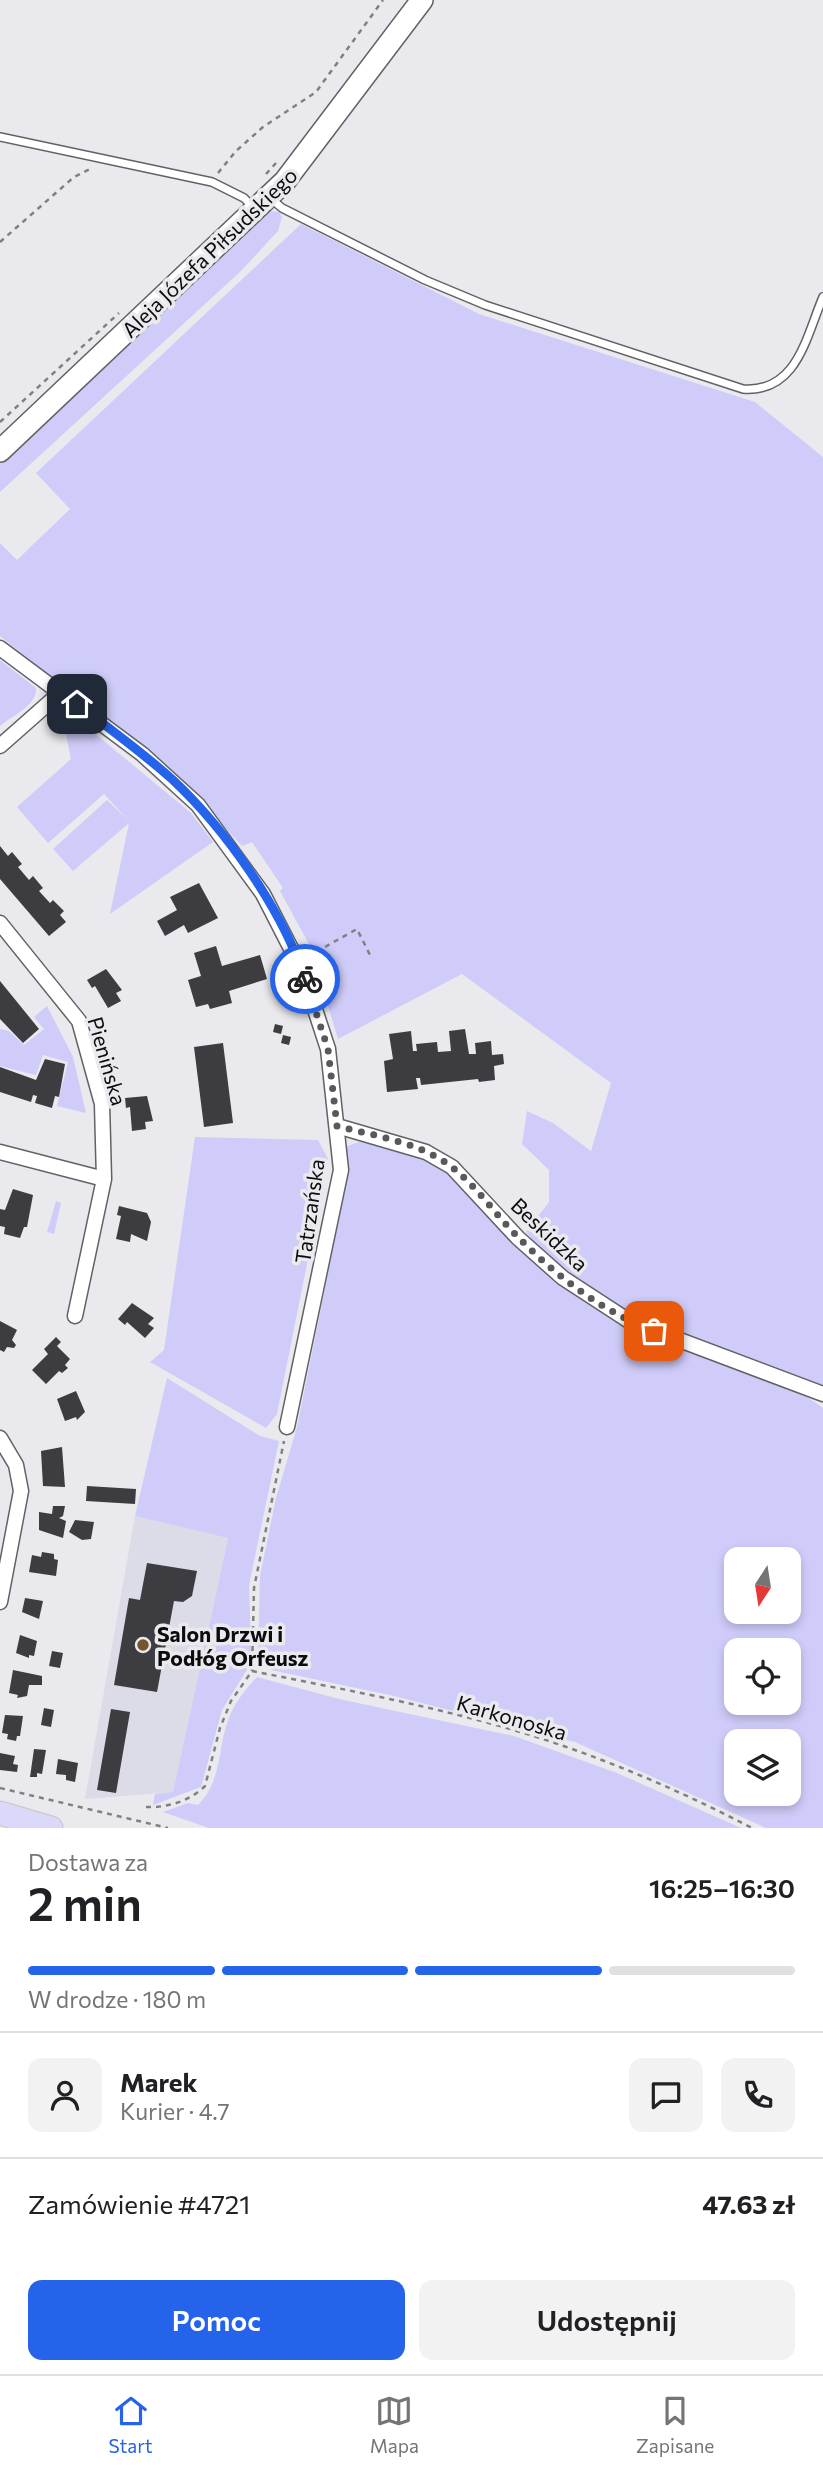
<!DOCTYPE html>
<html lang="pl">
<meta charset="utf-8">
<style>
body{margin:0;font-family:Commissioner,sans-serif;background:#f2f2f2;color:#202124;height:100vh;display:flex;flex-direction:column;font-size:26px;white-space:nowrap}
*{box-sizing:border-box;margin:0}
p{font-size:23px;color:#757577}
.icon{flex:none;width:38px;height:38px;fill:none;stroke:currentColor;stroke-width:2;stroke-linecap:round;stroke-linejoin:round}
.map{position:relative;height:1828px;overflow:hidden}
.panel{display:flex;flex-direction:column;background:#fff;flex:1}
.panel>*{flex:none}
.needle{width:46px;rotate:192deg}
.tools{position:absolute;left:724px;top:1547px;display:grid;gap:14px}
.tools a{display:grid;place-items:center;width:77px;height:77px;border-radius:14px;background:#fff;box-shadow:0 4px 10px #0003;font-size:35px}
.pin{position:absolute;display:grid;place-items:center;width:60px;height:60px;color:#fff;margin:-30px;border-radius:14px;box-shadow:0 4px 10px #0006}
.courier{position:absolute;display:grid;place-items:center;width:70px;height:70px;margin:-35px;border:5px solid #2563eb;border-radius:50%;background:#fff;color:#222;box-shadow:0 2px 9px #0007}
.summary em{font-style:normal;font-weight:600}
.summary div{display:flex;flex-direction:column-reverse}
.summary{display:flex;align-items:center;justify-content:space-between;height:119px;padding:0 28px}
h1{font-size:46px;font-weight:600;line-height:52px}
.bar{display:grid;grid-template-columns:repeat(4,1fr);gap:10px 7px;align-content:center;height:84px;padding:0 28px}
.bar i{height:9px;border-radius:5px;background:#e0e0e0}
.bar .selected{background:#2563eb}
.bar p{grid-column:span 4}
.line{display:flex;align-items:center;gap:18px;padding:0 28px;border-top:2px solid #e0e0e0}
.line div{flex:1}
.round{display:grid;place-items:center;flex:none;width:74px;height:74px;border-radius:14px;background:#f2f2f2}
.action{display:flex;gap:14px;margin-top:auto;padding:14px 28px}
.action a{flex:1;height:80px;border-radius:14px;background:#2563eb;color:#fff;font-size:28px;font-weight:600;line-height:80px;text-align:center}
.action a+a{background:#f2f2f2;color:#202124}
.dock{display:flex;justify-content:space-around;align-items:center;height:98px;border-top:2px solid #e0e0e0;background:#fff;font-size:19px;color:#757577}
.dock a{display:grid;justify-items:center;gap:4px}
.dock .selected{color:#2563eb}
.map>svg:first-child{display:block}
.built{fill:#dcdce9}
.green{fill:#cfccf9;fill-rule:evenodd}
.building{fill:#3d3c41}
.lines{fill:none;stroke-linecap:round;stroke-linejoin:round}
.service-casing{stroke:#626266;stroke-width:10}
.minor-casing{stroke:#626266;stroke-width:17}
.secondary-casing{stroke:#626266;stroke-width:24}
.primary-casing{stroke:#c5c5c5;stroke-width:25}
.path{stroke:#808083;stroke-width:2.5;stroke-dasharray:5 5;stroke-linecap:butt}
.service{stroke:#fff;stroke-width:7}
.minor{stroke:#fff;stroke-width:14}
.secondary{stroke:#fff;stroke-width:21}
.primary{stroke:#dbd9fa;stroke-width:23}
.done{stroke:#59595c;stroke-width:7;stroke-dasharray:0 12.6}
.route{stroke:#2563eb;stroke-width:9}
.poi-dot{fill:#73572a;stroke:#e9e9ee;stroke-width:2.5}
.labels{text-anchor:middle;dominant-baseline:central;stroke-width:7;stroke-linejoin:round;paint-order:stroke}
.street-label{font-size:21px;fill:#0c0c0e;stroke:#e9e9ee}
.poi-label{font-size:21px;font-weight:bold;fill:#0c0c0e;stroke:#e9e9ee;text-anchor:start}
</style>
<div class="map">
<svg width="823" height="1828" viewBox="0 0 823 1828">
<rect width="100%" height="100%" fill="#e9e9ee"/>
<path class="built" d="M135 1516 228 1537 173 1792 85 1799Z"/>
<path class="green" d="M269 211 279 212 282 217 278 231 241 271 0 492V464Z
M301 224 479 314 755 402 823 457V1389L633 1318 549 1259 526 1232 549 1202V1170L522 1144 527 1111 553 1123 591 1151 611 1083 462 974 338 1039 310 946 280 891 283 888 252 842 242 846 182 781 0 636V543L17 560 70 509 36 473Z
M0 660 36 688C38 705 12 716 0 726Z
M70 713 191 813 213 842 110 914 129 823 73 871 53 849 107 800 129 821 104 794 48 843 17 807 71 759 62 715Z
M47 1006 73 1057 86 1113 57 1106 68 1062 43 1055 36 1075 0 1066V1029L9 1031 24 1045 44 1029 34 1017Z
M195 1137 318 1140 328 1159 277 1414 266 1428 150 1362 164 1350Z
M359 1142 391 1145 442 1166 489 1210 630 1326 658 1340 797 1390 823 1408V1828H766L575 1742 394 1696 271 1670 258 1656 260 1576 276 1498 297 1427 326 1284 345 1173V1147ZM737 1559H789V1612H737ZM737 1650H789V1703H737ZM737 1741H789V1794H737Z
M56 1201 61 1203 54 1234 47 1232Z
M167 1378 260 1436 279 1441 249 1585 251 1647 248 1668 222 1710 201 1787 153 1805 155 1794 173 1792 228 1538 135 1516Z
M257 1677 339 1699 514 1736 617 1773 741 1828H209L163 1812 188 1803 198 1805C223 1780 217 1748 229 1718 235 1702 246 1689 257 1677Z"/>
<path class="building" d="M0 846 8 856 12 852 22 864 18 867 29 880 33 876 43 888 39 891 50 903 53 900 64 911 60 915 66 922 49 936 0 879Z
M199 883 218 918 188 933 184 925 165 936 157 921 177 910 170 897Z
M216 946 222 966 260 955 267 979 229 991 232 1003 210 1009 208 1004 196 1007 188 980 201 976 194 953Z
M106 969 122 990 116 993 121 1001 108 1008 95 986 92 988 87 980Z
M0 981 39 1029 23 1043 0 1019Z
M275 1024 283 1026 281 1034 273 1032Z
M465 1029 469 1054H476L475 1043 491 1041 492 1055 503 1054 504 1064 494 1066 495 1080 479 1082 478 1079 421 1085 420 1078H416L418 1089 387 1092 384 1061 393 1059 389 1034 411 1031 413 1051H417L416 1044 437 1042 438 1052 451 1051 449 1031Z
M283 1035 291 1037 289 1045 281 1043Z
M223 1043 233 1123 204 1127 194 1047Z
M45 1059 65 1064 59 1097 55 1096 52 1108 35 1103 37 1096 33 1095 31 1102 0 1092V1067L36 1080Z
M147 1096 153 1121 145 1122 146 1129 132 1131 130 1107 126 1108 125 1098Z
M13 1189 33 1195 27 1227H24L20 1238 4 1234 5 1227 0 1226V1209L5 1210Z
M119 1206 147 1213 151 1222 147 1241 131 1234 130 1242 116 1239 121 1216 117 1215Z
M132 1303 154 1318 148 1324 154 1328 145 1338 127 1322 125 1325 118 1319Z
M0 1321 17 1330 12 1340 16 1345 14 1348 7 1347 4 1352 0 1350Z
M56 1337 61 1342 57 1346 70 1359 65 1365 68 1368 62 1373 59 1371 46 1384 32 1370 48 1354 44 1349Z
M76 1391 85 1412 77 1420 76 1417 65 1421 57 1399Z
M62 1447 65 1487 43 1486 41 1451Z
M87 1486 136 1489 135 1504 86 1501Z
M53 1506H65L63 1516 59 1518 66 1521 63 1538 39 1530V1512L52 1514Z
M75 1520 94 1522 91 1539 82 1540 69 1532Z
M42 1552 54 1554V1559L58 1560 56 1576 29 1572 32 1555 41 1557Z
M147 1563 197 1571 192 1596 183 1602 174 1601 157 1692 114 1685 129 1598 140 1600Z
M25 1598 43 1601 39 1619 22 1612Z
M20 1635 37 1641 34 1656 29 1655V1658L16 1653Z
M52 1651 63 1653 60 1668 49 1666Z
M13 1670 42 1676V1685H29L27 1696 17 1698 18 1695 9 1693Z
M44 1708 54 1710 51 1727 41 1725Z
M111 1709 130 1712 116 1793 97 1790Z
M5 1715 23 1716 20 1736H17L16 1741 7 1739 8 1734 2 1733Z
M34 1749 46 1750 42 1774 37 1773V1777H30Z
M0 1753 15 1756 13 1764 18 1765 17 1772 0 1770Z
M58 1759 78 1763 75 1782 66 1780V1775L56 1774Z"/>
<g class="lines">
<g class="service-casing">
<path id="service" d="M0 137 212 182 244 198 253 207
M270 198 282 208 425 280 485 305 743 389C797 393 806 337 823 297"/>
</g>
<g class="minor-casing">
<path id="minor" d="M0 648 142 754 198 805 263 894 302 970 328 1049 341 1170 287 1427
M0 746 60 693
M0 923 79 1021 102 1104 104 1179 75 1316
M337 1126 426 1152 452 1167 518 1238 563 1278 629 1321 823 1394
M0 1152 104 1179
M0 1438 16 1465 21 1491 0 1602"/>
</g>
<g class="secondary-casing">
<path id="secondary" d="M0 451 285 181 422 0"/>
</g>
<g class="primary-casing">
<path id="primary" d="M0 1813 51 1828"/>
</g>
<path class="path" d="M218 173 236 151 263 127 316 92 383 0
M266 174 276 163
M0 242 74 177 92 168
M0 422 119 313
M307 951 314 953 357 929 371 957
M252 1671C352 1691 455 1710 552 1742 620 1765 689 1795 752 1828
M0 1788 168 1828
M146 1807C167 1808 190 1801 205 1786L220 1728 231 1701 252 1671 254 1588 284 1441"/>
<use href="#service" class="service"/>
<use href="#minor" class="minor"/>
<use href="#secondary" class="secondary"/>
<use href="#primary" class="primary"/>
</g>
<g class="lines">
<path class="done" d="M305 979 328 1049 337 1126C375 1136 419 1142 452 1167 477 1187 496 1215 518 1237 556 1276 603 1312 654 1331"/>
<path class="route" d="M77 704C110 729 143 753 173 780 226 830 282 909 305 979"/>
</g>
<circle class="poi-dot" cx="143" cy="1645" r="7"/>
<g class="labels">
<g class="street-label">
<text transform="translate(209 252) rotate(-44)">Aleja Józefa Piłsudskiego</text>
<text transform="translate(108 1061) rotate(74)">Pienińska</text>
<text transform="translate(309 1211) rotate(-82)">Tatrzańska</text>
<text transform="translate(550 1234) rotate(43)">Beskidzka</text>
<text transform="translate(512 1717) rotate(16)">Karkonoska</text>
</g>
<g class="poi-label">
<text x="157" y="1633">Salon Drzwi i<tspan x="157" dy="24">Podłóg Orfeusz</tspan></text>
</g>
</g>
</svg>
<div class="tools">
<a><svg class="needle" viewBox="-14 -14 28 28"><path d="M0-13l5 13h-10z" fill="#e53935"/><path d="M0 13l5-13h-10z" fill="#757577"/></svg></a>
<a><svg class="icon" aria-label="locate" viewBox="0 0 24 24"><circle cx="12" cy="12" r="6"/><path d="M12 2v4M12 18v4M2 12h4M18 12h4"/></svg></a>
<a><svg class="icon" aria-label="layers" viewBox="0 0 24 24"><path d="M12 4l9 5-9 5-9-5zM3 14l9 5 9-5"/></svg></a>
</div>
<div class="pin" style="left:654px;top:1331px;background:#ea580c"><svg class="icon" aria-label="bag" viewBox="0 0 24 24"><path d="M5 8h14l-1 12H6zM9 8a3 3 0 0 1 6 0"/></svg></div>
<div class="pin" style="left:77px;top:704px;background:#1f2937"><svg class="icon" aria-label="home" viewBox="0 0 24 24"><path d="M3 11l9-7 9 7M6 9v11h12V9"/></svg></div>
<div class="courier" style="left:305px;top:979px"><svg class="icon" aria-label="bike" viewBox="0 0 24 24"><circle cx="6" cy="16" r="4"/><circle cx="18" cy="16" r="4"/><path d="M6 16l4-8h5l3 8M10 8l3 8H6M13 5h3"/></svg></div>
</div>
<section class="panel">
<div class="summary"><div><h1>2 min</h1><p>Dostawa za</p></div><em>16:25–16:30</em></div>
<div class="bar"><i class="selected"></i><i class="selected"></i><i class="selected"></i><i></i><p>W drodze · 180 m</p></div>
<div class="line" style="height:126px"><a class="round"><svg class="icon" aria-label="person" viewBox="0 0 24 24"><circle cx="12" cy="8" r="4"/><path d="M4 21q1-7 8-7t8 7"/></svg></a><div><b>Marek</b><p>Kurier · 4.7</p></div><a class="round"><svg class="icon" aria-label="chat" viewBox="0 0 24 24"><path d="M4 5h16v11H9l-5 4z"/></svg></a><a class="round"><svg class="icon" aria-label="phone" viewBox="0 0 24 24"><path d="M5 4h4l2 5-3 2q2 4 5 5l2-3 5 2v4C11 20 4 13 5 4z"/></svg></a></div>
<div class="line" style="height:91px"><div>Zamówienie #4721</div><b>47.63 zł</b></div>
<div class="action"><a>Pomoc</a><a>Udostępnij</a></div>
</section>
<nav class="dock">
<a class="selected"><svg class="icon" aria-label="home" viewBox="0 0 24 24"><path d="M3 11l9-7 9 7M6 9v11h12V9"/></svg>Start</a>
<a><svg class="icon" aria-label="map" viewBox="0 0 24 24"><path d="M3 6l6-2 6 2 6-2v14l-6 2-6-2-6 2zM9 4v14M15 6v14"/></svg>Mapa</a>
<a><svg class="icon" aria-label="saved" viewBox="0 0 24 24"><path d="M7 4h10v16l-5-4-5 4z"/></svg>Zapisane</a>
</nav>
